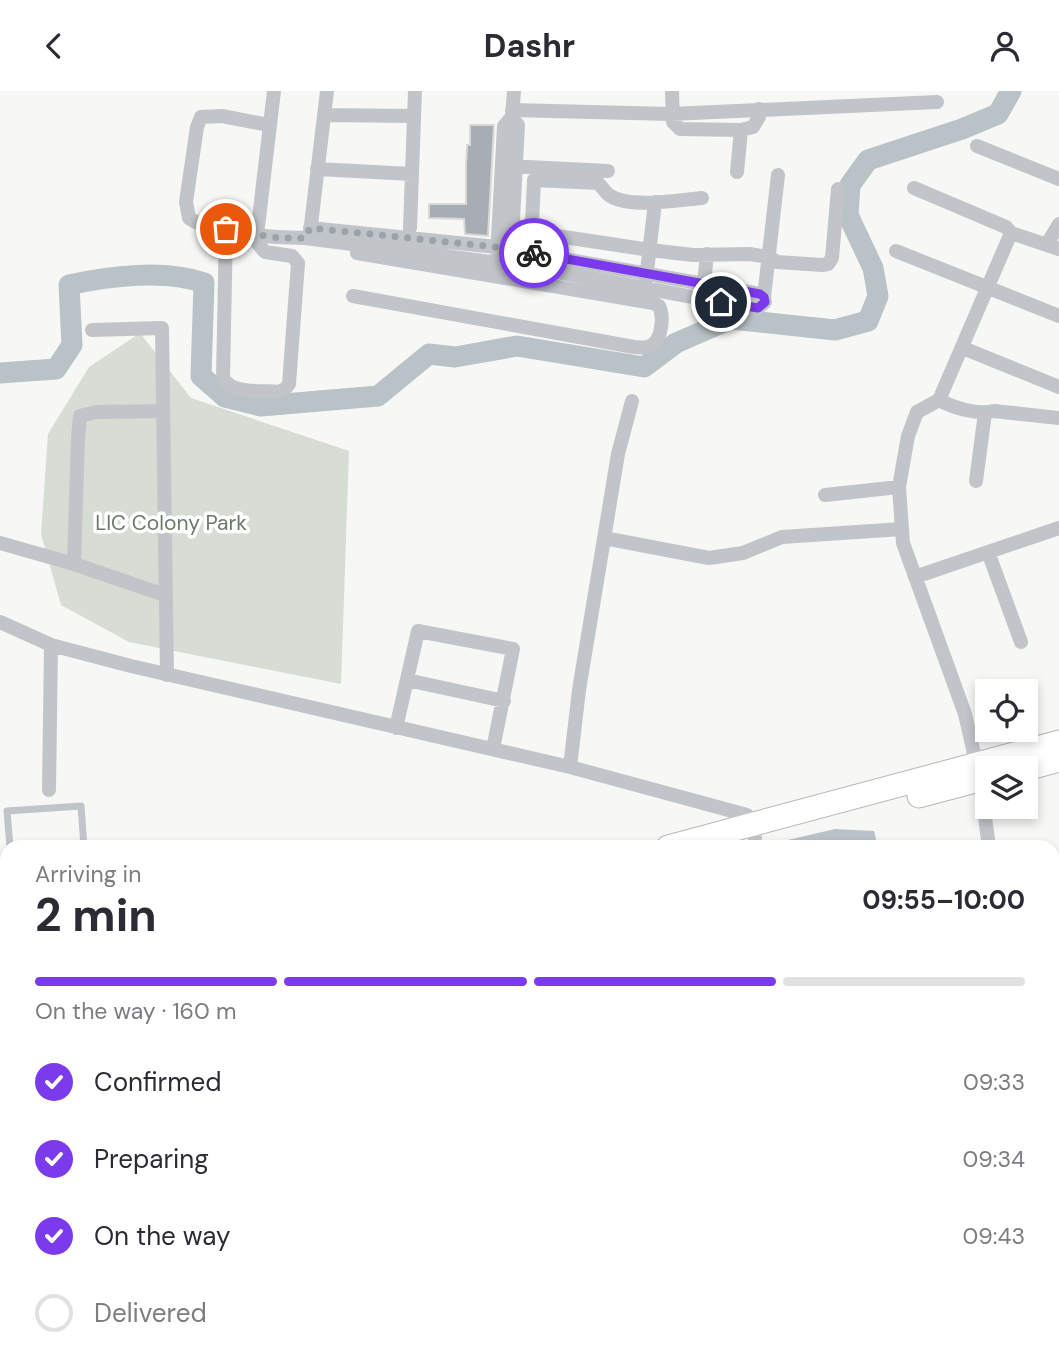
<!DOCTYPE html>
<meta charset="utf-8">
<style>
body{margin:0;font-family:"DM Sans",sans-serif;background:#f7f7f7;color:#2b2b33;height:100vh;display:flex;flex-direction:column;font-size:26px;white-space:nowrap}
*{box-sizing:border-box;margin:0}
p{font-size:23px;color:#7c7c81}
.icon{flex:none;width:38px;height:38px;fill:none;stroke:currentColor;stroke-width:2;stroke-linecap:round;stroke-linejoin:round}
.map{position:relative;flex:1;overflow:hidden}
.panel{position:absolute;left:0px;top:749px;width:1060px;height:525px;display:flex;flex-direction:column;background:#fff;border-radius:21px 21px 0 0;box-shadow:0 4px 10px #0003}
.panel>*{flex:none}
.controls{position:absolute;left:975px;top:588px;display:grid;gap:14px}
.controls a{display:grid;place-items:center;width:63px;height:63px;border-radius:0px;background:#fff;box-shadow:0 4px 10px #0003;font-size:35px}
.pin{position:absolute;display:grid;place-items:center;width:60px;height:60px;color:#fff;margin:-30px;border:4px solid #fff;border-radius:50%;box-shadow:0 2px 7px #0007}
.courier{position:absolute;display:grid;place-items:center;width:70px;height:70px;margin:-35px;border:5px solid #7c3aed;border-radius:50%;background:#fff;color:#222;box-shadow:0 2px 9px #0007}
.overview em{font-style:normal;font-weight:700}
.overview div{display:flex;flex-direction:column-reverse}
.overview{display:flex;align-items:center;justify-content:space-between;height:119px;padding:0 35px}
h1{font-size:46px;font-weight:700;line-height:52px}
.bar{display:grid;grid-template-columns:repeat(4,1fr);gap:10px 7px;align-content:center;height:84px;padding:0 35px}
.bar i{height:9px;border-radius:5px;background:#e1e1e2}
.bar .current{background:#7c3aed}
.bar p{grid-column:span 4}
ol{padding:0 35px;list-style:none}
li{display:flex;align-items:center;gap:21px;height:77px}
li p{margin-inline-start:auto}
li .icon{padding:7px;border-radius:50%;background:#7c3aed;color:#fff;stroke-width:4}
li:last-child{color:#7c7c81}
li i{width:38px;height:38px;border:4px solid #e1e1e2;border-radius:50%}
header{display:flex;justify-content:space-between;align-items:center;height:91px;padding:0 35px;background:#fff;font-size:32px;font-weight:700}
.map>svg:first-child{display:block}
.green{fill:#d7dcd5}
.water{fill:#b9c2c7}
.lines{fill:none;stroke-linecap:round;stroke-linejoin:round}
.river{stroke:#b9c2c7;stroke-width:21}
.building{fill:#a7adb3;stroke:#d9d9d7;stroke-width:2}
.trunk-casing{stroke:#b4b7ba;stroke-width:25}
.service{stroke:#c1c4c8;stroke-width:7}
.minor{stroke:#c1c4c8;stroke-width:14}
.tertiary{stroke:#c1c4c8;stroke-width:18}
.trunk{stroke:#fff;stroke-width:23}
.done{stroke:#9ba2aa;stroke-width:7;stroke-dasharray:0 12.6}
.route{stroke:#7c3aed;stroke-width:9}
.labels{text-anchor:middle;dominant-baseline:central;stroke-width:7;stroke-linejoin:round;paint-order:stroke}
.park-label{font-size:21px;fill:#6a7a68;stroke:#fff}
</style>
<header><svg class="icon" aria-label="back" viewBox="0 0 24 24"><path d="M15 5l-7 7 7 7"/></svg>Dashr<svg class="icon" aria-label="person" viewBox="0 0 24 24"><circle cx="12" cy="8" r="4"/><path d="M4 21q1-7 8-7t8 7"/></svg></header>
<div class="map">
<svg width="1059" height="1274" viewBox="0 0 1059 1274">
<rect width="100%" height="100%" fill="#f7f7f5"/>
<path class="green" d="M140 242 191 307 349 360 341 593 129 551 61 514 41 443 48 343 89 276Z"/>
<path class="water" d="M835 738 874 740 878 756H758Z"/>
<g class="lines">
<path class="river" d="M0 282 56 278 72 254 69 194C109 185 165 178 204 192L201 285 225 306 261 315 378 305 429 263 455 266 517 255 644 276 676 252 731 228 835 239 868 230 878 205 873 177 848 124 850 94 868 69 962 38 998 23 1011 0"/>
</g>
<path class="building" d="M470 34H494L488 145 465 143 464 128 429 127V113H466V74L467 54H470Z"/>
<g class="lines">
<g class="trunk-casing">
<path id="trunk" d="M1026 678 1059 669
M919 705 987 687
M668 756 1059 651
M0 932 7 930
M0 948 7 947"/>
</g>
<path class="service" d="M10 756 7 720 81 715 84 756
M0 832 7 900"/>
<path class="minor" d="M672 0 673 31 680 38 741 39 753 36 759 26V18
M512 19 671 23 937 11
M324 24 414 25
M512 26 514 0
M269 34 222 25 201 26 197 36 186 111 189 127C211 143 277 147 305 147L310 142 327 0
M977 55 1059 88
M508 75 608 80
M317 78 412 83
M737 81 741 39
M914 97 1006 136 1011 142 1059 158
M702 107C679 109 628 118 609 104 605 101 602 96 598 92L534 89 532 132 535 138 551 144 650 159 693 164 749 163 769 166 777 171 822 174 828 173 832 167 838 98
M410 137 415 0
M226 138 223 287C232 304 262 299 279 301L285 298 289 293 298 172 292 165 265 161 258 153 257 144 274 0
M305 147 530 176 747 216 758 217 765 211 764 206 760 203 497 156 310 137
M1047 153 1059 133
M896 160 1059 225
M497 166 504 35 511 27 518 34 511 167
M646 189 655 111
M704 193 707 163
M353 205 634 256C640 256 647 258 652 254 662 248 664 225 659 215L653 212 357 162
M764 206 778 84
M92 239 162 237 167 584
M963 257 1059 296
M939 309C954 317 977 324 994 320L1059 327
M163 320 96 321 80 325 78 347 74 473 165 504
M976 390 985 322
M825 404 899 396
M604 447 709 467 743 462 782 446 902 438
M0 452 74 473
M988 461 1021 551
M915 486 1059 437
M0 531 51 554 131 575 570 676 747 724 755 747
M407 589 504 610
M396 637 418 540 513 558 493 658
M570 676 579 599 618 363 632 310
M49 699 51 554
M989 756 980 689 965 623 903 452 899 396 908 345 917 321 939 309 1011 142
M1054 805 1059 807
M1054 996 1059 995
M1054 1069 1059 1098
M1054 1226 1059 1225
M34 1267 38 1274
M82 1267 86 1274
M551 1274 552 1267
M894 1274 918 1267"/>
<path class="tertiary" d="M16 1274 23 1267"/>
<use href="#trunk" class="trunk"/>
</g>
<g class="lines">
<path class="done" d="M226 138 278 147H305L310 137 488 155 534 162"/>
<path class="route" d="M534 162 760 203 764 206 765 211 758 217 721 211"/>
</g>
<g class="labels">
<g class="park-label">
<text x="171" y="432">LIC Colony Park</text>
</g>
</g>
</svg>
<div class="controls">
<a><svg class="icon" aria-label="locate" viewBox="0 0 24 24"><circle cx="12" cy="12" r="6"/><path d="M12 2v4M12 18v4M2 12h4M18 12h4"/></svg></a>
<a><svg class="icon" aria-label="layers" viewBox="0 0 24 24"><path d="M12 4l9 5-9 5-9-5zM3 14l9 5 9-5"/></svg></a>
</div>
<div class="pin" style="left:226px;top:138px;background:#ea580c"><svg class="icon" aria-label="bag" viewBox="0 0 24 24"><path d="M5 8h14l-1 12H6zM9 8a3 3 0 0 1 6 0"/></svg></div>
<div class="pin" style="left:721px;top:211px;background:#1f2937"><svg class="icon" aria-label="home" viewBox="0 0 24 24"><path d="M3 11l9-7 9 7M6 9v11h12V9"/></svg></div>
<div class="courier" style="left:534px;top:162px"><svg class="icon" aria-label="bike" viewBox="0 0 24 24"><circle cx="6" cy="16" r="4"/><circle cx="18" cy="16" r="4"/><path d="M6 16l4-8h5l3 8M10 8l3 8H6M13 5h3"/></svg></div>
<section class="panel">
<div class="overview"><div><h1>2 min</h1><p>Arriving in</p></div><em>09:55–10:00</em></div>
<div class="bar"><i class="current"></i><i class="current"></i><i class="current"></i><i></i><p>On the way · 160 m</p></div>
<ol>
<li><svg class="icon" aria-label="check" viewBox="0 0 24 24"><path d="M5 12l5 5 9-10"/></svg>Confirmed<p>09:33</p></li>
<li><svg class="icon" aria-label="check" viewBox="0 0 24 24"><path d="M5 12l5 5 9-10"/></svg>Preparing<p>09:34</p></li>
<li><svg class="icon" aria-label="check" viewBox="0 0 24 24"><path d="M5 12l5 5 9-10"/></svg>On the way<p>09:43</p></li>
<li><i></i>Delivered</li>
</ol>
</section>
</div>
